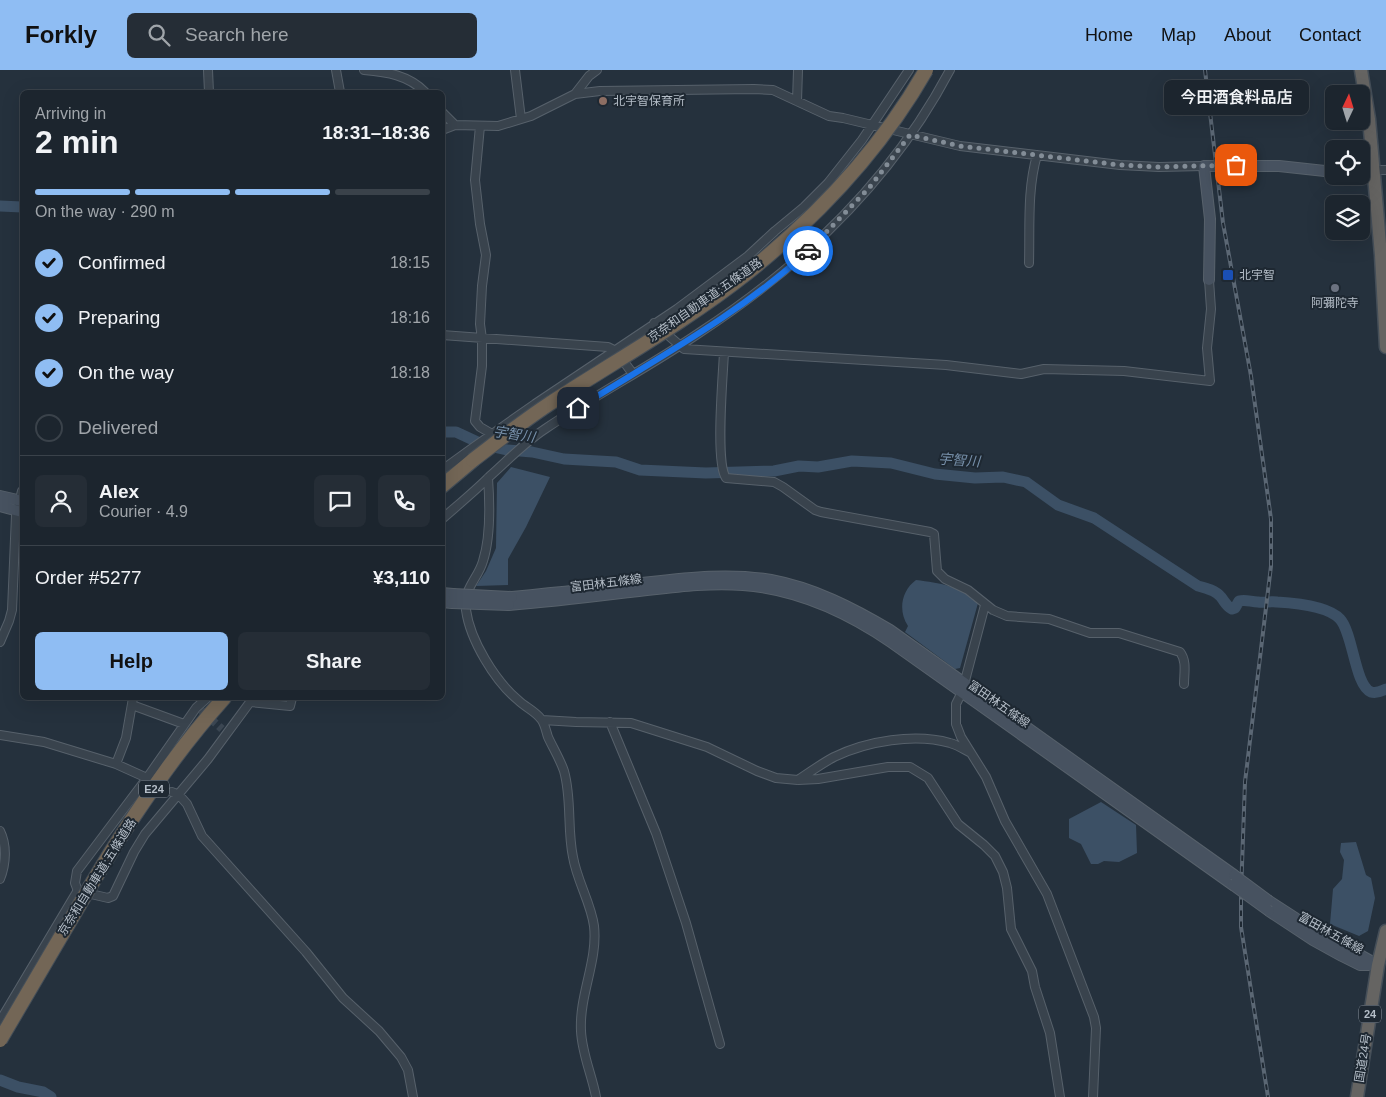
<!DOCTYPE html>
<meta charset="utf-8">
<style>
body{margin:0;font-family:Helvetica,"Noto Sans JP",sans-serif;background:#252d36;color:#f1f3f6;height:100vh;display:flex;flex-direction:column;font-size:19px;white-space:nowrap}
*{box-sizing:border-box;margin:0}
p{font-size:16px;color:#a0a5aa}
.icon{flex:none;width:28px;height:28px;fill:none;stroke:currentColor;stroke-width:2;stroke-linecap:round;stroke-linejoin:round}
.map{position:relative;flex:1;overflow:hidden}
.panel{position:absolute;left:20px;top:20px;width:425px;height:610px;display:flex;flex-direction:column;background:#1c252e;border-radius:8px;box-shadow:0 5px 20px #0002,0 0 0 1px #3a424a}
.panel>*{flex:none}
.needle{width:32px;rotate:4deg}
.tools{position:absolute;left:1325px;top:15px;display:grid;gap:10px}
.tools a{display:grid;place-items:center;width:45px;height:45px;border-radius:8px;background:#1c252e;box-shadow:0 5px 20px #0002,0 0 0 1px #3a424a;font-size:25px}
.pin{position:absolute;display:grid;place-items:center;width:42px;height:42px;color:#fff;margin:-21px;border-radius:10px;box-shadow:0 2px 8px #0006}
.courier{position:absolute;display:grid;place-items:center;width:50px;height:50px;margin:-25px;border:4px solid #1a73e8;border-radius:50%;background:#fff;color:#222;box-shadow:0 1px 6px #0007}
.bubble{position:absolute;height:35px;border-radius:8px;background:#1c252e;box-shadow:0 5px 20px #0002,0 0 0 1px #3a424a;font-size:16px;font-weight:600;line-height:35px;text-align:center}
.headline em{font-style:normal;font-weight:600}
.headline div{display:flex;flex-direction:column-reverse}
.headline{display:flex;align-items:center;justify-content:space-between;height:85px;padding:0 15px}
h1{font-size:32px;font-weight:600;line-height:38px}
.bar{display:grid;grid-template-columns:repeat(4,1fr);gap:8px 5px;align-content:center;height:60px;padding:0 15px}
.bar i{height:6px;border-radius:4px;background:#3a424a}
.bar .selected{background:#8fbdf3}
.bar p{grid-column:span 4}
.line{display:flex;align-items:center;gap:12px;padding:0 15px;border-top:1px solid #3a424a}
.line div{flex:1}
.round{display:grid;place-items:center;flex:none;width:52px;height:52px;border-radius:8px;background:#252d36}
ol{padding:0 15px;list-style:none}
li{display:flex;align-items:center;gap:15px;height:55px}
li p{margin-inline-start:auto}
li .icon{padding:5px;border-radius:50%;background:#8fbdf3;color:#111;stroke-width:4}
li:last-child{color:#a0a5aa}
li i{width:28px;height:28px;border:2px solid #3a424a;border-radius:50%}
.button{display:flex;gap:10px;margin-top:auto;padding:10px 15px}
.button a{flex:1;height:58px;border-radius:8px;background:#8fbdf3;color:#111;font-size:20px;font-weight:600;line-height:58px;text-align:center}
.button a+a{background:#252d36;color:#f1f3f6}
header{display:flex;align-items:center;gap:30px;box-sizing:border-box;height:70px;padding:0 25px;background:#8fbdf3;color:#111}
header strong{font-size:24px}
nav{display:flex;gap:28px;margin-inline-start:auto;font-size:18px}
.search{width:350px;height:45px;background:#252d36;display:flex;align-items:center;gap:12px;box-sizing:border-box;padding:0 18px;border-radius:8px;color:#a0a5aa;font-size:19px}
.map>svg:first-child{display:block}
.water{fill:#3c5065}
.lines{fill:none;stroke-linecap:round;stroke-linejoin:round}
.river{stroke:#3c5065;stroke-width:11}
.minor-tunnel{stroke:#3b4652;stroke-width:8;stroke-dasharray:8 4;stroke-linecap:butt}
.minor-casing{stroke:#57616b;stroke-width:10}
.tertiary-casing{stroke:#57616b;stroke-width:11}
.secondary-casing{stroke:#57616b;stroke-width:12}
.trunk-casing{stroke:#444e58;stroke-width:15}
.motorway-casing{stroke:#444e58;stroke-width:16}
.minor{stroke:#39434d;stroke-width:8}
.tertiary{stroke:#39434d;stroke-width:9}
.secondary{stroke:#475260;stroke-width:10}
.trunk{stroke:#656462;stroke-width:12}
.motorway{stroke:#736656;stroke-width:14}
.rail-casing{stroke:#5b6774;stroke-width:4}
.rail{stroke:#1e2832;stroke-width:2;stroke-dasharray:5.5;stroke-linecap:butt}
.secondary-bridge-casing{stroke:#57616b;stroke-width:12;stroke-linecap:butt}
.motorway-bridge-casing{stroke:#444e58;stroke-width:16;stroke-linecap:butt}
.secondary-bridge{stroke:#475260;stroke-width:10}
.motorway-bridge{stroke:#736656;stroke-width:14}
.done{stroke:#838d97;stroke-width:5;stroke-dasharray:0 9}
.route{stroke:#1a73e8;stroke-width:6}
.education-dot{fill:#8d6e63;stroke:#1e2832;stroke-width:2}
.transit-dot{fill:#1a4fb4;stroke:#1e2832;stroke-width:2}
.worship-dot{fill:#6b7280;stroke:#1e2832;stroke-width:2}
.labels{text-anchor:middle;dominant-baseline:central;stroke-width:4;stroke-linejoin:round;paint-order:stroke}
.shield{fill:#1e2832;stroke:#88919b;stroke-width:1}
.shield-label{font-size:11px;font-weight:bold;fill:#b5bec8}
.poi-label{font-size:12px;fill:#b5bec8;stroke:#1e2832;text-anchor:start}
.street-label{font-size:12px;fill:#b5bec8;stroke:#1e2832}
.water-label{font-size:14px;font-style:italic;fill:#7790aa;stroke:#1e2832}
</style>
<header>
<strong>Forkly</strong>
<div class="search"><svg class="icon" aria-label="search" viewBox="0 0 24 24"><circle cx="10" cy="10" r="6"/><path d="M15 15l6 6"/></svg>Search here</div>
<nav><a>Home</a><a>Map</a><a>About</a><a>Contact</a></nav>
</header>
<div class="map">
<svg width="1386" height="1027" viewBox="0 0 1386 1027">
<rect width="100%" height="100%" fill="#25313d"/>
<path class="water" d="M511 397 550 407 526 457 508 489V515L476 516 486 501 496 478 497 413Z
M916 510C940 513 960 516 978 533L960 598 955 599 905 562 908 556C898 541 901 521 916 510Z
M1101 732 1136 755 1137 783 1119 792 1104 791 1098 794H1091L1081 774 1069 768V749Z
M1356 772 1366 805 1371 808 1375 828 1368 861 1359 866 1330 854 1333 819 1342 809 1344 790 1340 782 1341 773Z"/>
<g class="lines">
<path class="river" d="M0 136 22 137
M442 362H456L484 375 507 380 532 382 564 389 616 392 640 400 706 403 774 401 799 396 818 397 852 391 891 393 935 404 975 408 1003 407 1026 412 1058 435 1094 448 1198 516C1206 518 1215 520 1221 527 1225 532 1226 536 1232 539L1235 538 1239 531C1246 529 1251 532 1258 532 1264 533 1271 531 1277 532 1294 533 1328 536 1340 549 1353 563 1355 616 1371 622 1377 624 1381 621 1386 619
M0 1010 18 1017 43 1022 51 1027"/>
<path class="minor-tunnel" d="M201 640 222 659"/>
<g class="minor-casing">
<path id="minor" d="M208 0 209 22
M336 0 340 22
M364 0C387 2 408 5 425 22
M515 0 521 49
M575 24 589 6 597 0
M797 31 798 0
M442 42 455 55
M480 56 475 110 480 154 486 185 482 216 480 254 482 269V296L475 351 480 357 492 364
M442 60 455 55 498 56 531 46 575 24 600 21 754 19 773 20 829 46 843 48 960 76 1120 95 1159 97 1204 96
M1372 100H1386
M1029 193C1030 157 1027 120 1037 85
M654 253 684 279 946 295 1021 304 1044 299 1124 301 1210 311 1207 278 1211 239 1209 210
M442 265 608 277 616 281 633 304
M724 282C723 306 715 392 726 408L774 412 783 417 815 440 821 442 930 462 934 464 937 501 945 509 968 520 993 540 1007 546 1049 549 1090 563H1119L1180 582C1187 591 1184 603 1184 614
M442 400 471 379 535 334 677 239 748 186 775 161 804 137 828 113 862 70 909 0
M488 408C490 435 491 466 483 491 478 509 463 518 466 540 470 570 495 611 518 630 525 637 535 641 541 649 545 654 546 661 548 667 553 678 560 689 564 701 572 729 567 759 573 787 577 811 591 833 594 856 598 891 579 925 581 961 582 984 592 1005 596 1027
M442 449C458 435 475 421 490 406 508 390 525 372 545 359 595 325 649 297 699 263 802 196 892 110 950 0
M985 535 962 622 956 634V654L961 667 986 707 1005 751 1047 824 1094 947 1096 958 1093 1027
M0 572 9 551 12 540 16 445 22 421
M207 628 196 638 147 708 77 801 75 813 78 821 108 828 113 826 134 782 145 764 208 689 253 628
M250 632 290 636 292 628
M132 635 184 654
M542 650 576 652 631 653 707 677 757 701 776 708 798 710 818 709 888 697H910L928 708 958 754 984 775 995 786 1003 802 1007 818 1011 859 1032 901 1035 917 1050 963 1060 1027
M610 652 656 763 686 853 720 974
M0 665 44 672 116 694 147 708
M116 694 126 668 133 628
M798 710C810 702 821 694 834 687 867 671 915 663 950 673 958 675 965 680 971 683
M172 722 179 725 187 734 202 766 306 882 343 928 379 961 401 987 408 1000 413 1027
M0 761C7 775 6 794 0 809"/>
</g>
<g class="tertiary-casing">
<path id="tertiary" d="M0 952 78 821"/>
</g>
<g class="secondary-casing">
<path id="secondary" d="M1361 100H1372
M1209 210 1210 149 1204 96H1279L1334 102
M0 426 22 431
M0 436 22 442
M442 523 453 524
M512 527C553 523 593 519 634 514 679 509 725 502 771 510 814 518 853 538 890 560L1234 805
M442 532 452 533
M509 535C549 532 589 527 630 522 668 518 705 512 743 515 797 519 847 542 891 572L1233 815
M1269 831 1303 853 1378 895
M1269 841 1313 870 1342 886 1360 895H1377"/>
</g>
<g class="trunk-casing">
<path id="trunk" d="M1361 0 1369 49 1381 185 1386 277
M1357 1027 1378 895 1386 861"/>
</g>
<g class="motorway-casing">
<path id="motorway" d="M442 416 473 390
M91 815C130 749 173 685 224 628"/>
</g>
<use href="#minor" class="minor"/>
<use href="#tertiary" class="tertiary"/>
<use href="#secondary" class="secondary"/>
<use href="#trunk" class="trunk"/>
<use href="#motorway" class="motorway"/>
<g class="rail-casing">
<path id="rail" d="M1205 0 1223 153 1251 306 1271 449V496L1245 712 1241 823V857L1268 1027"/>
</g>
<use href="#rail" class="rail"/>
<g class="secondary-bridge-casing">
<path id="secondary-bridge" d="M453 524 512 527
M452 533 509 535
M1234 805 1269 831
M1233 815 1269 841"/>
</g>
<g class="motorway-bridge-casing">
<path id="motorway-bridge" d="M473 390C498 371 523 351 549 334 615 291 685 252 747 203 818 146 881 79 926 0
M0 970 91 815"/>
</g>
<use href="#secondary-bridge" class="secondary-bridge"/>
<use href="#motorway-bridge" class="motorway-bridge"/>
</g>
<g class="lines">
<path class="done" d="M808 181 869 118 910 65 960 76 1120 95 1160 97 1236 95"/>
<path class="route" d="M578 338C656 289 740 244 808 181"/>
</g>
<circle class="education-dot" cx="603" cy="31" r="5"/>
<rect class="transit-dot" x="1222" y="199" width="12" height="12" rx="2.5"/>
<circle class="worship-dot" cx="1335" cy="218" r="5"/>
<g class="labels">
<g class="shield">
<rect x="139" y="710.5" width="30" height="17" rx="4"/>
<rect x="1359" y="935.5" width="22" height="17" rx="4"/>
</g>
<g class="shield-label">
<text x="154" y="719">E24</text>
<text x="1370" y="944">24</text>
</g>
<g class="poi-label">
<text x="613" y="31">北宇智保育所</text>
<text x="1239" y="205">北宇智</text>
<text x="1335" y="233" text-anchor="middle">阿彌陀寺</text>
</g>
<g class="street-label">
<text transform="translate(705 230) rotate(-35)">京奈和自動車道;五條道路</text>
<text transform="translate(606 513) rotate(-7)">富田林五條線</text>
<text transform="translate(999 634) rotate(35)">富田林五條線</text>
<text transform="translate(97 807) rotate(-58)">京奈和自動車道;五條道路</text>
<text transform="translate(1331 863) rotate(29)">富田林五條線</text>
<text transform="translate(1363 988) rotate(-81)">国道24号</text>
</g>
<g class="water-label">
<text transform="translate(514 364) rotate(9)">宇智川</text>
<text transform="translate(959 390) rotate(4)">宇智川</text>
</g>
</g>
</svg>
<div class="tools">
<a><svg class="needle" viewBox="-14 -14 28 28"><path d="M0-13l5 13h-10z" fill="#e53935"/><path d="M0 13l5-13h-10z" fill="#a0a5aa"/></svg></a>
<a><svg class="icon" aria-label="locate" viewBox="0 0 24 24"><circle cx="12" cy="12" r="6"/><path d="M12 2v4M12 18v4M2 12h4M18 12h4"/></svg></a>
<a><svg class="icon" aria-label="layers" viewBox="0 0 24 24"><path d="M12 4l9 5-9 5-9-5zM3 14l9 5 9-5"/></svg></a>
</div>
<div class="pin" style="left:1236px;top:95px;background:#ea580c"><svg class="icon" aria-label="bag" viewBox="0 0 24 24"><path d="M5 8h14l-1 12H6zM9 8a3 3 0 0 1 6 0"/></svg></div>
<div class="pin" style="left:578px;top:338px;background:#1f2937"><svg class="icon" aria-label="home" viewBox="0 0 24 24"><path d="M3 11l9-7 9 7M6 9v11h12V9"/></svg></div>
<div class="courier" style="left:808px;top:181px"><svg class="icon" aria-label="car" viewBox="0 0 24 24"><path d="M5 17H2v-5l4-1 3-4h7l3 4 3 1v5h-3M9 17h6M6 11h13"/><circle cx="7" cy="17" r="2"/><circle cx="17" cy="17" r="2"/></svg></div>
<div class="bubble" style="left:1164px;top:10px;width:145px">今田酒食料品店</div>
<section class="panel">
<div class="headline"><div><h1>2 min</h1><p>Arriving in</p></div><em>18:31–18:36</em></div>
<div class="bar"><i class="selected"></i><i class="selected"></i><i class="selected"></i><i></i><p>On the way · 290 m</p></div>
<ol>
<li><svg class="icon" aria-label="check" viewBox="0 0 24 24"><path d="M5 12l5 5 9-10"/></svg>Confirmed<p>18:15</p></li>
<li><svg class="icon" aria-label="check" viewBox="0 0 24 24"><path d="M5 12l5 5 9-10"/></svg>Preparing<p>18:16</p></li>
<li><svg class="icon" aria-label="check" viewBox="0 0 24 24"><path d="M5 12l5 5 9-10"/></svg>On the way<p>18:18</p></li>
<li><i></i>Delivered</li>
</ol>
<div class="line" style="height:90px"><a class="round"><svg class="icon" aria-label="person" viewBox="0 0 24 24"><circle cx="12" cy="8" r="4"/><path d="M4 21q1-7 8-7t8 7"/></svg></a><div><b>Alex</b><p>Courier · 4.9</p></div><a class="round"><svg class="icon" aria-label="chat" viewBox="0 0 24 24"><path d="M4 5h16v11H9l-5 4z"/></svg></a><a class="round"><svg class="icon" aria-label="phone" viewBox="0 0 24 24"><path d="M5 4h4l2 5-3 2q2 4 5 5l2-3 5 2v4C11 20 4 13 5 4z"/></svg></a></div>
<div class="line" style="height:65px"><div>Order #5277</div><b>¥3,110</b></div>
<div class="button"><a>Help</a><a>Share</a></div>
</section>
</div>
